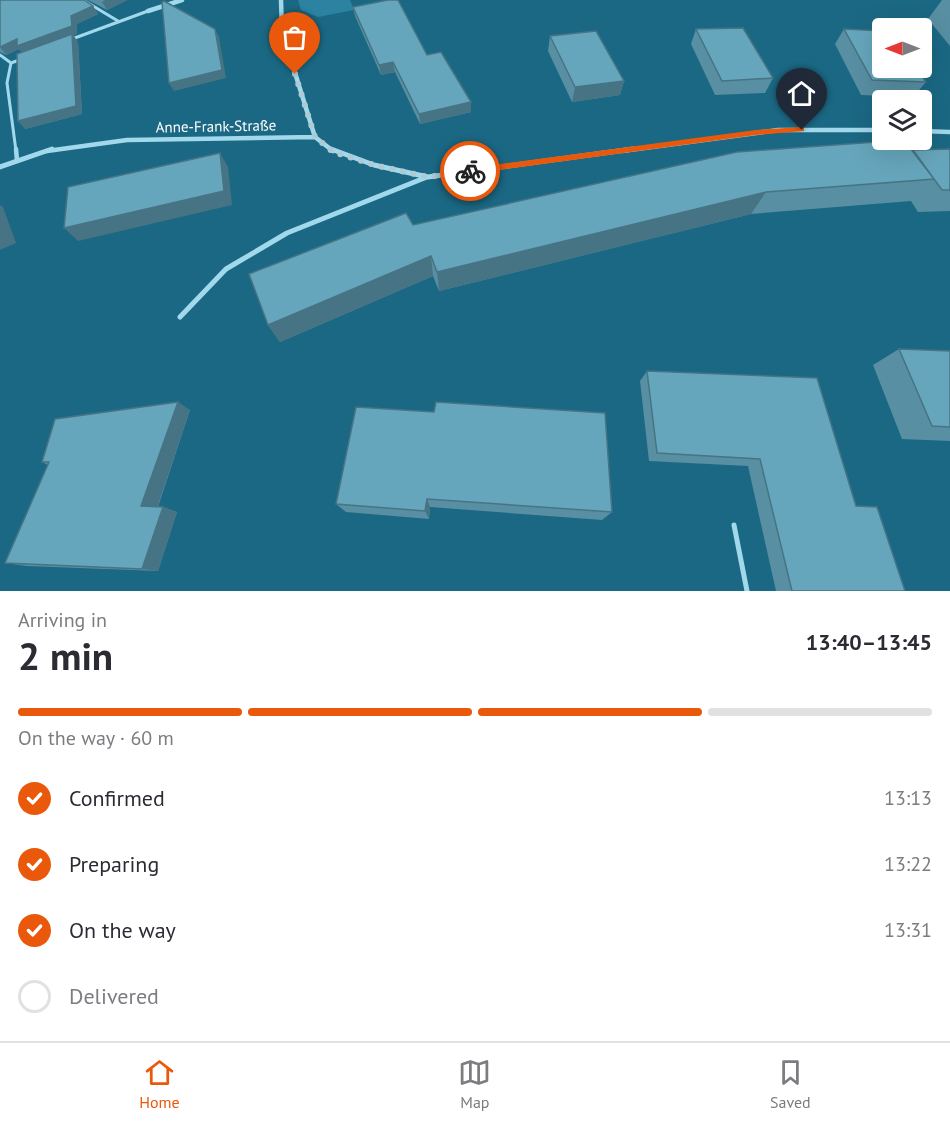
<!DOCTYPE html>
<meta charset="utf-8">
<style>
body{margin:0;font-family:"PT Sans",sans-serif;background:#f2f2f3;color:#2b2b33;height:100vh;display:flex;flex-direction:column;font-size:22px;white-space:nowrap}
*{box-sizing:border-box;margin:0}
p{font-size:20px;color:#7c7c81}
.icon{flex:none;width:33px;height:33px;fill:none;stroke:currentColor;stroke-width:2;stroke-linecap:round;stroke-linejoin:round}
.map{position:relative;height:591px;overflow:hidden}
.side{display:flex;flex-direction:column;background:#fff;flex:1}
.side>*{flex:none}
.needle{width:39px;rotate:270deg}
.controls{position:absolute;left:872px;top:18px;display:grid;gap:12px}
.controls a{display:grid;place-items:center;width:60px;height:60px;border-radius:6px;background:#fff;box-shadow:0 6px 24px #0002;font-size:30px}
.pin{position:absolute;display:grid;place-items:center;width:51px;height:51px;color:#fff;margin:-62px -26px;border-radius:50% 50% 50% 0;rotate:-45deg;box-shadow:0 0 6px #0007}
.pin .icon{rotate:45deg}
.courier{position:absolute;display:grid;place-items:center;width:60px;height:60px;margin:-30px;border:4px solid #ea580c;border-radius:50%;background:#fff;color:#222;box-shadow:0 2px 8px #0007}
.head em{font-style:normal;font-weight:800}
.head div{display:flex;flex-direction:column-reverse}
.head{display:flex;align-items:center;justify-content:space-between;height:102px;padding:0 18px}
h1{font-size:39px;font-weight:800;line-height:45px}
.bar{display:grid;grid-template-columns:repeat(4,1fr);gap:9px 6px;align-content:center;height:72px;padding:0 18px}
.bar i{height:8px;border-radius:4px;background:#e1e1e2}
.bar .active{background:#ea580c}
.bar p{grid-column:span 4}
ol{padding:0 18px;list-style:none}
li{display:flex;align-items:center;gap:18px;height:66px}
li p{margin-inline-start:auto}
li .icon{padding:6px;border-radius:50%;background:#ea580c;color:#fff;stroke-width:4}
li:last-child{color:#7c7c81}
li i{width:33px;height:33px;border:3px solid #e1e1e2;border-radius:50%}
.tabs{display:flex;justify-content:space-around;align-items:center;height:84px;border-top:2px solid #e1e1e2;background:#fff;font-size:16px;color:#7c7c81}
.tabs a{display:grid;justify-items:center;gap:3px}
.tabs .active{color:#ea580c}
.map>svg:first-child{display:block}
.green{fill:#2b82a1}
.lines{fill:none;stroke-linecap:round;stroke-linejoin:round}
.service-far2{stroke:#a2d8eb;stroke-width:3}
.service-far1{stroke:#a2d8eb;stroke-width:4.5}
.service{stroke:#a2d8eb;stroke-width:5}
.minor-far1{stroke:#a2d8eb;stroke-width:4.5}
.minor{stroke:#a2d8eb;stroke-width:5}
.wall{fill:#588fa2}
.shaded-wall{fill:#477484}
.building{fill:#66a6bc;stroke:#477484;stroke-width:1.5}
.route{fill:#ea580c}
.done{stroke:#afcad4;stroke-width:6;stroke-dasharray:0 10.8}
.labels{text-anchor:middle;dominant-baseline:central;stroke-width:6;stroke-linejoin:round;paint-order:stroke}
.street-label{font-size:15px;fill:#fff;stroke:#1b6884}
</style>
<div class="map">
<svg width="950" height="591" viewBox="0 0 950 591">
<rect width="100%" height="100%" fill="#1b6884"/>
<path class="green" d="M298 0H350L354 10 318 17 301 10Z"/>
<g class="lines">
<path class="service-far2" d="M83 0 118 21
M72 39 148 11
M0 55 11 63
M16 151 7 83 11 63 22 59"/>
<path class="service-far1" d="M16 149 17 161"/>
<path class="service" d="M734 525 747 591"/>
<path class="minor-far1" d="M281 0 282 31 315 137
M148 11 182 0
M921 131 950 132
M47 151 127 140 315 137 333 151
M622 151 778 130H882"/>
<path class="minor" d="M331 149 374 165 428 177 633 149
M0 167 52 149
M180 317 226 269 287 233 427 177"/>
</g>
<path class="wall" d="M0 0 93 6 98 14 77 24V34L73 35 78 42 82 114 25 129 22 52 19 49 6 55 0 52Z
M88 0H127L107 10Z
M942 0H950V46L928 19Z
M353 7 427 55 471 102V112L420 124 395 72 381 75 355 16Z
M696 29 773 78 765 93 715 95 691 44Z
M844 29 926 82 913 97 861 95 835 44Z
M550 36 624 81 620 95 572 102 548 51Z
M950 149V211L918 212 911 201 751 214 439 291 433 276 280 342 268 325 413 225 912 151 913 150Z
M899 349 950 351V441L902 439 873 365Z
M647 371 856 506 905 591H776L748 466 649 461 640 381Z
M356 407 612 512 602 520 430 507 429 519 346 512 336 504Z
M190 410 158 507H163L177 512 158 571 27 566 5 563 48 465 42 462Z"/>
<path class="shaded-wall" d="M105 0H127L107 10 102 2Z
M93 6 98 14 77 24V34L73 35 78 42 82 114 25 129 18 121 23 54 19 49 6 55 0 47Z
M215 29 219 37 226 78 174 91 169 83Z
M393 62 395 72 381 75 379 65Z
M624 81 620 95 572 102 575 87Z
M471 102V112L420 124 419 114Z
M220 153 228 167 232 205 78 241 64 228Z
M766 192 751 214 439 291 437 272Z
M0 205 3 207 16 243 0 250Z
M431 256 433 276 280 342 268 325Z
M178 402 190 410 156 511 141 506Z
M427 499 430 507 429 519 425 511Z
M163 507 177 512 158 571 142 569Z"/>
<path class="building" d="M0 0H84L93 6 71 16 72 26 17 46V39L0 47Z
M388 0H398L427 55 441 52 471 102 419 114 393 62 379 65 353 7Z
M164 1 215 29 222 70 169 83 162 2Z
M743 28 773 78 722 81 696 29Z
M844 29 882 31V68H916L926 82 872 80Z
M596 31 624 81 575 87 550 36Z
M72 34 76 106 18 121 17 54Z
M904 140 934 179 766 192 437 272 431 256 268 325 249 274 406 213 413 225 737 152Z
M950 149V190H942L913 150Z
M220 153 224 191 64 228 68 187Z
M899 349 950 351V427L932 426Z
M647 371 817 378 856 506 877 507 905 591H792L760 459 657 453Z
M178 402 141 506 163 507 142 569 5 563 49 462H42L55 419Z
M436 402 605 413 612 512 427 499 425 511 336 504 356 407 434 412Z"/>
<path class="route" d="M802 127 804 128V131L756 135 470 174 466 171 470 168 756 130Z"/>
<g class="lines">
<path class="done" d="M295 74 315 137 333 152 374 165 428 177 470 171"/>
</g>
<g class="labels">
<g class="street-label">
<text transform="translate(216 126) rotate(-1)">Anne-Frank-Straße</text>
</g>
</g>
</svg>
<div class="controls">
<a><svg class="needle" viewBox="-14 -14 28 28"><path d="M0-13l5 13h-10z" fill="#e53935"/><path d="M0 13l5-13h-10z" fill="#7c7c81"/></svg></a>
<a><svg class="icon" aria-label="layers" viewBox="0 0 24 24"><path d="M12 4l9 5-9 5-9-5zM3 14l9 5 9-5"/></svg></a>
</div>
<div class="pin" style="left:295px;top:74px;background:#ea580c"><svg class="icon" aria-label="bag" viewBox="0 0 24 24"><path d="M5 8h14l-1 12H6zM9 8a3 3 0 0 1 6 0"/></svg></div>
<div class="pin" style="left:802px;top:130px;background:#1f2937"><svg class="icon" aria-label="home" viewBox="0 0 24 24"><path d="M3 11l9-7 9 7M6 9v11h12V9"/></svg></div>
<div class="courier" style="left:470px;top:171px"><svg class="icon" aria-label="bike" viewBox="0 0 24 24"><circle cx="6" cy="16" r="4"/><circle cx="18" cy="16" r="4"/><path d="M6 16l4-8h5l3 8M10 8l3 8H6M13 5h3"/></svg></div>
</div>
<section class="side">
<div class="head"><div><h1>2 min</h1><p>Arriving in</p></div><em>13:40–13:45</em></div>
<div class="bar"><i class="active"></i><i class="active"></i><i class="active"></i><i></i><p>On the way · 60 m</p></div>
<ol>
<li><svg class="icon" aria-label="check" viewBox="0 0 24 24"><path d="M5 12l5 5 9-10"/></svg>Confirmed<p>13:13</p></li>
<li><svg class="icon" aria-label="check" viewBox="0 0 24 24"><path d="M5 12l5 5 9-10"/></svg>Preparing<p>13:22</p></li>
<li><svg class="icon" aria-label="check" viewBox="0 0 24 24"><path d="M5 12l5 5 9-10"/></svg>On the way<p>13:31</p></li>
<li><i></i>Delivered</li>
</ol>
</section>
<nav class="tabs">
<a class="active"><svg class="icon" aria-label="home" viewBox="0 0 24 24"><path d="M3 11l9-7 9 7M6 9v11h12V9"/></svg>Home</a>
<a><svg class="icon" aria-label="map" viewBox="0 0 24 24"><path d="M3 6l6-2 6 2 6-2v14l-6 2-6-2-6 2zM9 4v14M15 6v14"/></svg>Map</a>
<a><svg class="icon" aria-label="saved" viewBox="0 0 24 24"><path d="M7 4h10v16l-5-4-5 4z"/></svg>Saved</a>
</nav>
